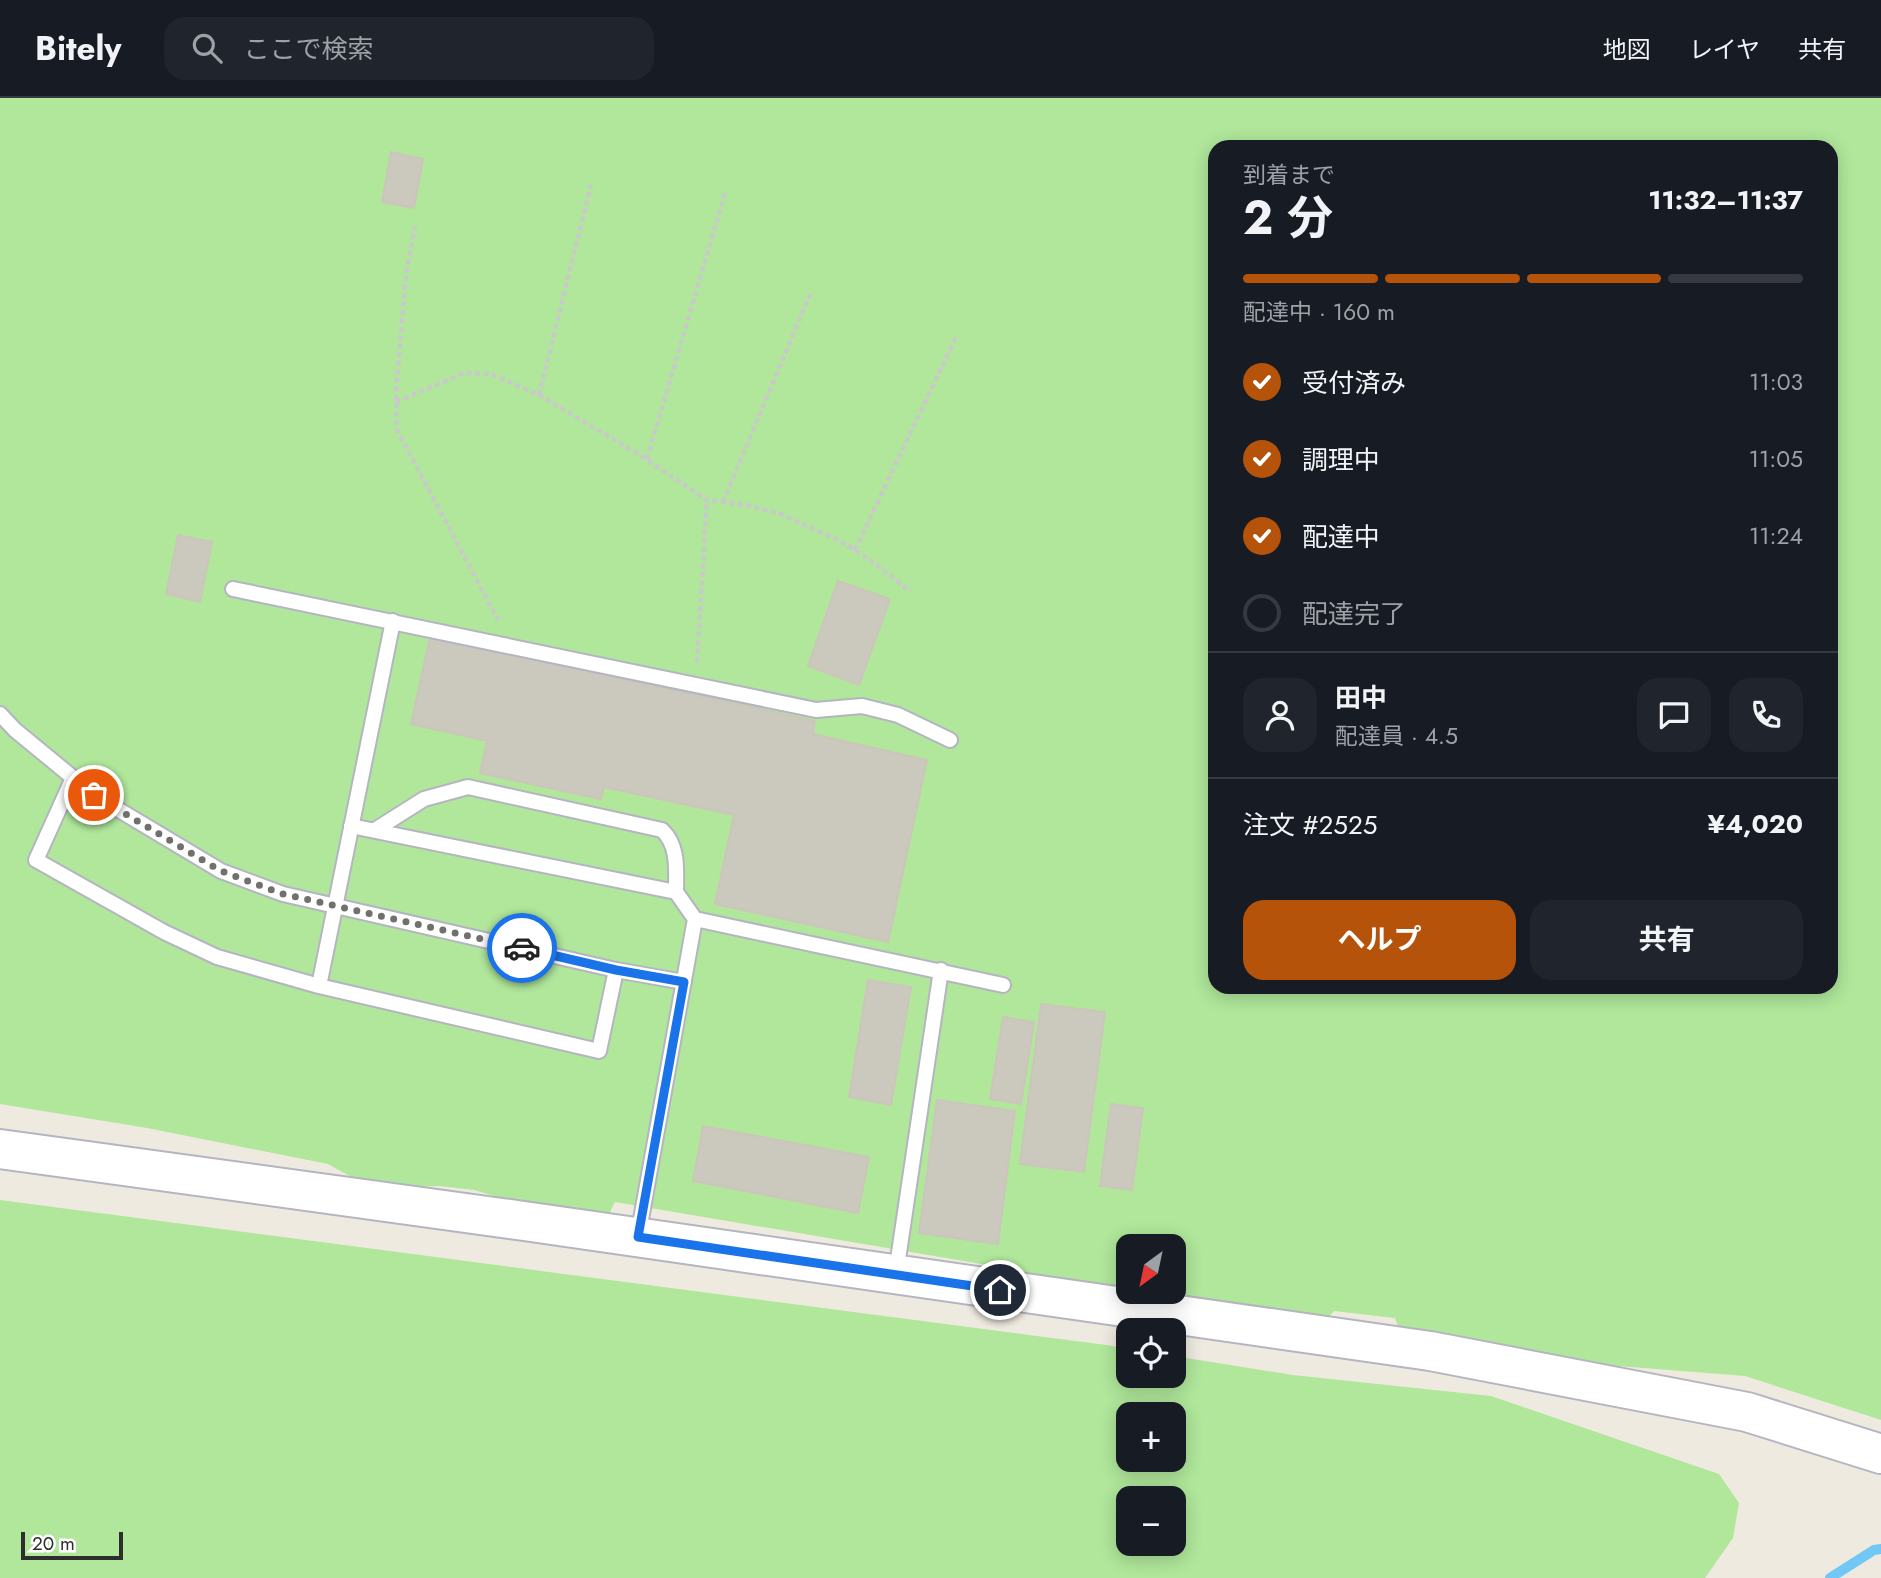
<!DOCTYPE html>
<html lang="ja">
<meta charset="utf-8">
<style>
body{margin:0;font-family:Jost,"Noto Sans JP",sans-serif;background:#20242c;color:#f1f3f6;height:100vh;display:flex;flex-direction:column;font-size:26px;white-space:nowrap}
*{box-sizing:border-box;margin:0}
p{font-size:23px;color:#9ea1a6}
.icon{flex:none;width:38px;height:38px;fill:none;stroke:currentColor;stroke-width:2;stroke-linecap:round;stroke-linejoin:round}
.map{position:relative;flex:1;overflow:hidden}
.panel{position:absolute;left:1208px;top:42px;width:630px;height:854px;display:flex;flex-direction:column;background:#171b24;border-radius:21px;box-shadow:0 4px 18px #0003}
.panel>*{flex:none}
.needle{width:46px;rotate:213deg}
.tools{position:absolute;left:1116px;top:1136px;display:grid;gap:14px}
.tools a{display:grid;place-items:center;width:70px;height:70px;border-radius:14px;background:#171b24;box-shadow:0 4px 18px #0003;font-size:35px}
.scale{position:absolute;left:21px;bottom:18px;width:102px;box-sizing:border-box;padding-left:7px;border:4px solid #2e2e2e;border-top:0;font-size:19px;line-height:24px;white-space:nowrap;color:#2e2e2e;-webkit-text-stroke:5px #fff;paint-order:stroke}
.pin{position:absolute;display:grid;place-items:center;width:60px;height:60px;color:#fff;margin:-30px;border:4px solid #fff;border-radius:50%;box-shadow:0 2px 7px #0007}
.courier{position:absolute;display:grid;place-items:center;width:70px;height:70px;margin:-35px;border:5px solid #1a73e8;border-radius:50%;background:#fff;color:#222;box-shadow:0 2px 9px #0007}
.head em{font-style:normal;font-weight:700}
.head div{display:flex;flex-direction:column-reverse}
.head{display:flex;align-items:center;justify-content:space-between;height:119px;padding:0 35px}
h1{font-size:46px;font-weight:700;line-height:52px}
.bar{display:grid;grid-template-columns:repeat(4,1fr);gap:10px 7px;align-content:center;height:84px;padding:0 35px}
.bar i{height:9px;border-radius:5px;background:#363941}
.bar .current{background:#b45309}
.bar p{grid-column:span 4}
.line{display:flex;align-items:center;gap:18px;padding:0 35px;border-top:2px solid #363941}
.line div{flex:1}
.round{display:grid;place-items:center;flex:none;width:74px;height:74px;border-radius:21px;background:#20242c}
ol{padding:0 35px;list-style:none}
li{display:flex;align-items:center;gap:21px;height:77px}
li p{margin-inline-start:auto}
li .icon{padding:7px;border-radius:50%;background:#b45309;color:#fff;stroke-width:4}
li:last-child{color:#9ea1a6}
li i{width:38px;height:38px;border:4px solid #363941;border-radius:50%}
.primary-button{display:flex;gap:14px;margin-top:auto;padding:14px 35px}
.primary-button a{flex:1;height:80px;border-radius:21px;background:#b45309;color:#fff;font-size:28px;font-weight:700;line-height:80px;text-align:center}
.primary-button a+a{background:#20242c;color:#f1f3f6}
header{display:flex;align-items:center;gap:42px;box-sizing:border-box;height:98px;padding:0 35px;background:#171b24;border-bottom:2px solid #363941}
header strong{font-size:33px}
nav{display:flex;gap:38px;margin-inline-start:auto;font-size:24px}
.search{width:490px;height:63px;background:#20242c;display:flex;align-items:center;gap:18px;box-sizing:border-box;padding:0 24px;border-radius:21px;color:#9ea1a6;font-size:26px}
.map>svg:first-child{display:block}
.green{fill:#b0e79b;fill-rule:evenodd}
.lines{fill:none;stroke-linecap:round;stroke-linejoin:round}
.stream{stroke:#71c8f4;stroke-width:10}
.building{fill:#cbc8be;stroke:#cbc6b9;stroke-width:2}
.lane-casing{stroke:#b4b5c1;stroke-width:18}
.secondary-casing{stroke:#b4b5c1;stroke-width:42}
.path{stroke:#c9c9c9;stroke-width:4.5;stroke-dasharray:5 3.5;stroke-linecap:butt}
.lane{stroke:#fff;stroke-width:14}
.secondary{stroke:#fff;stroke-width:38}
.done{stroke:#72706c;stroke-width:7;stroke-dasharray:0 12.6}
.route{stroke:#1a73e8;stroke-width:9}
</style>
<header>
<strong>Bitely</strong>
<div class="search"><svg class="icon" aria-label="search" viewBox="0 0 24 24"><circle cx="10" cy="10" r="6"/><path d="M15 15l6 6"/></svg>ここで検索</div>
<nav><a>地図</a><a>レイヤ</a><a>共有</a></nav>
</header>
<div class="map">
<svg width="1881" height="1480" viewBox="0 0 1881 1480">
<rect width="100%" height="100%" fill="#efeae0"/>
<path class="green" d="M0 0H1881V1322L1745 1278 1529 1261 1400 1234 1395 1220 1334 1213 1327 1221 1032 1183 1023 1173 615 1104 609 1116 519 1105 474 1092 439 1088 384 1090 353 1080 328 1066 147 1030 0 1006ZM1214 49H1830V889H1214ZM1129 1148H1174V1194H1129Z
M0 1102 1106 1247 1129 1251V1278H1174V1258L1293 1277 1491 1298 1719 1376 1739 1405 1733 1440 1705 1480H0ZM1129 1316H1174V1362H1129ZM1129 1400H1174V1446H1129Z"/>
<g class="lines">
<path class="stream" d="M1830 1480 1874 1452 1881 1451"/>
</g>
<path class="building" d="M391 54 423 61 414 110 382 104Z
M178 437 212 444 200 504 166 496Z
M838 483 890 501 859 587 808 568Z
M430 539 815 623 813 636 927 662 888 844 715 806 734 717 604 689 601 701 480 675 487 643 411 626Z
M868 882 911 889 891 1007 849 999Z
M1041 906 1105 914 1084 1074 1020 1066Z
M1003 919 1034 924 1021 1006 990 1001Z
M937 1002 1015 1013 998 1146 919 1135Z
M1111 1006 1143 1010 1132 1092 1100 1088Z
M703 1028 869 1059 858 1115 693 1083Z"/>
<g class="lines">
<g class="lane-casing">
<path id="lane" d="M233 491 816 612 862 608 898 617 950 642
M0 616 15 632 94 697 221 773 283 796 616 872 599 953 319 888 217 859 164 834 36 762 73 680
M351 728 676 794 695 821 638 1138
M375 732 424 701 468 689 662 732C679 748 676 772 676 794
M695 821 1003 887
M616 872 684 884
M319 888 393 523
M896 1175 941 872"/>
</g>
<g class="secondary-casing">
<path id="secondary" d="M0 1051 524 1123 1430 1253 1747 1314 1881 1356"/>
</g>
<path class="path" d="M415 128 406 176 396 294 397 332 498 522
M539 297 591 87
M396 304 464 275 491 276 539 297 635 354 707 402 747 407 781 416 838 442 869 461 911 494
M647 361 725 95
M723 404 811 194
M855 452 956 239
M697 564 707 402"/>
<use href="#lane" class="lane"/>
<use href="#secondary" class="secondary"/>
</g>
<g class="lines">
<path class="done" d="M94 697 221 773 283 796 522 850"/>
<path class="route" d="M522 850 616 872 684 884 638 1139 1000 1192"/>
</g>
</svg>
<div class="tools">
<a><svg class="needle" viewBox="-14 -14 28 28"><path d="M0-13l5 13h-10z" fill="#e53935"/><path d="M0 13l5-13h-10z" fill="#9ea1a6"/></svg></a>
<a><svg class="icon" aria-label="locate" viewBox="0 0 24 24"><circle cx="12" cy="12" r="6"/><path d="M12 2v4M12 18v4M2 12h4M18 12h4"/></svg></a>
<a>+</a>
<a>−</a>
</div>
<div class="scale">20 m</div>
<div class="pin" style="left:94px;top:697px;background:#ea580c"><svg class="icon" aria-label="bag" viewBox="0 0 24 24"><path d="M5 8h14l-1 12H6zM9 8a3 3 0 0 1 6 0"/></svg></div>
<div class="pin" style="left:1000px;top:1192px;background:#1f2937"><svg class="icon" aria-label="home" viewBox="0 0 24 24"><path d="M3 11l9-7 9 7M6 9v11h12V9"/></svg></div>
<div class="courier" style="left:522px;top:850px"><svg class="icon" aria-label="car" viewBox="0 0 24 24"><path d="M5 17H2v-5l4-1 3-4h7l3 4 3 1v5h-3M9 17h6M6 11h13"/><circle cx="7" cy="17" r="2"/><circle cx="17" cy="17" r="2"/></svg></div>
<section class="panel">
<div class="head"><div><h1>2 分</h1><p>到着まで</p></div><em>11:32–11:37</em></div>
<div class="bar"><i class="current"></i><i class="current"></i><i class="current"></i><i></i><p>配達中 · 160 m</p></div>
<ol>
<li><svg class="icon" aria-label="check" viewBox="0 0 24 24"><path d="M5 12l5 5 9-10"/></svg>受付済み<p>11:03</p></li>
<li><svg class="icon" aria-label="check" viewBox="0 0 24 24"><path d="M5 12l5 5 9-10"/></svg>調理中<p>11:05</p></li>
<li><svg class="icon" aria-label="check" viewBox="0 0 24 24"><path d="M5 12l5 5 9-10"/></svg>配達中<p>11:24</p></li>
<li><i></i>配達完了</li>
</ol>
<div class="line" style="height:126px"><a class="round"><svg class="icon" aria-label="person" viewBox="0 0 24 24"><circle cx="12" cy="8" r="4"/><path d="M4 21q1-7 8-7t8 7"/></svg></a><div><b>田中</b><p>配達員 · 4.5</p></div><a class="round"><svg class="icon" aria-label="chat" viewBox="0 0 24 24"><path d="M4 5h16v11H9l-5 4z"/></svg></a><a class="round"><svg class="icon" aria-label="phone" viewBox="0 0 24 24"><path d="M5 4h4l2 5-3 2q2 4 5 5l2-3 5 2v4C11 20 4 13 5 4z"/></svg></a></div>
<div class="line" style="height:91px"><div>注文 #2525</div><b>¥4,020</b></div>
<div class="primary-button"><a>ヘルプ</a><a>共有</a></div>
</section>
</div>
